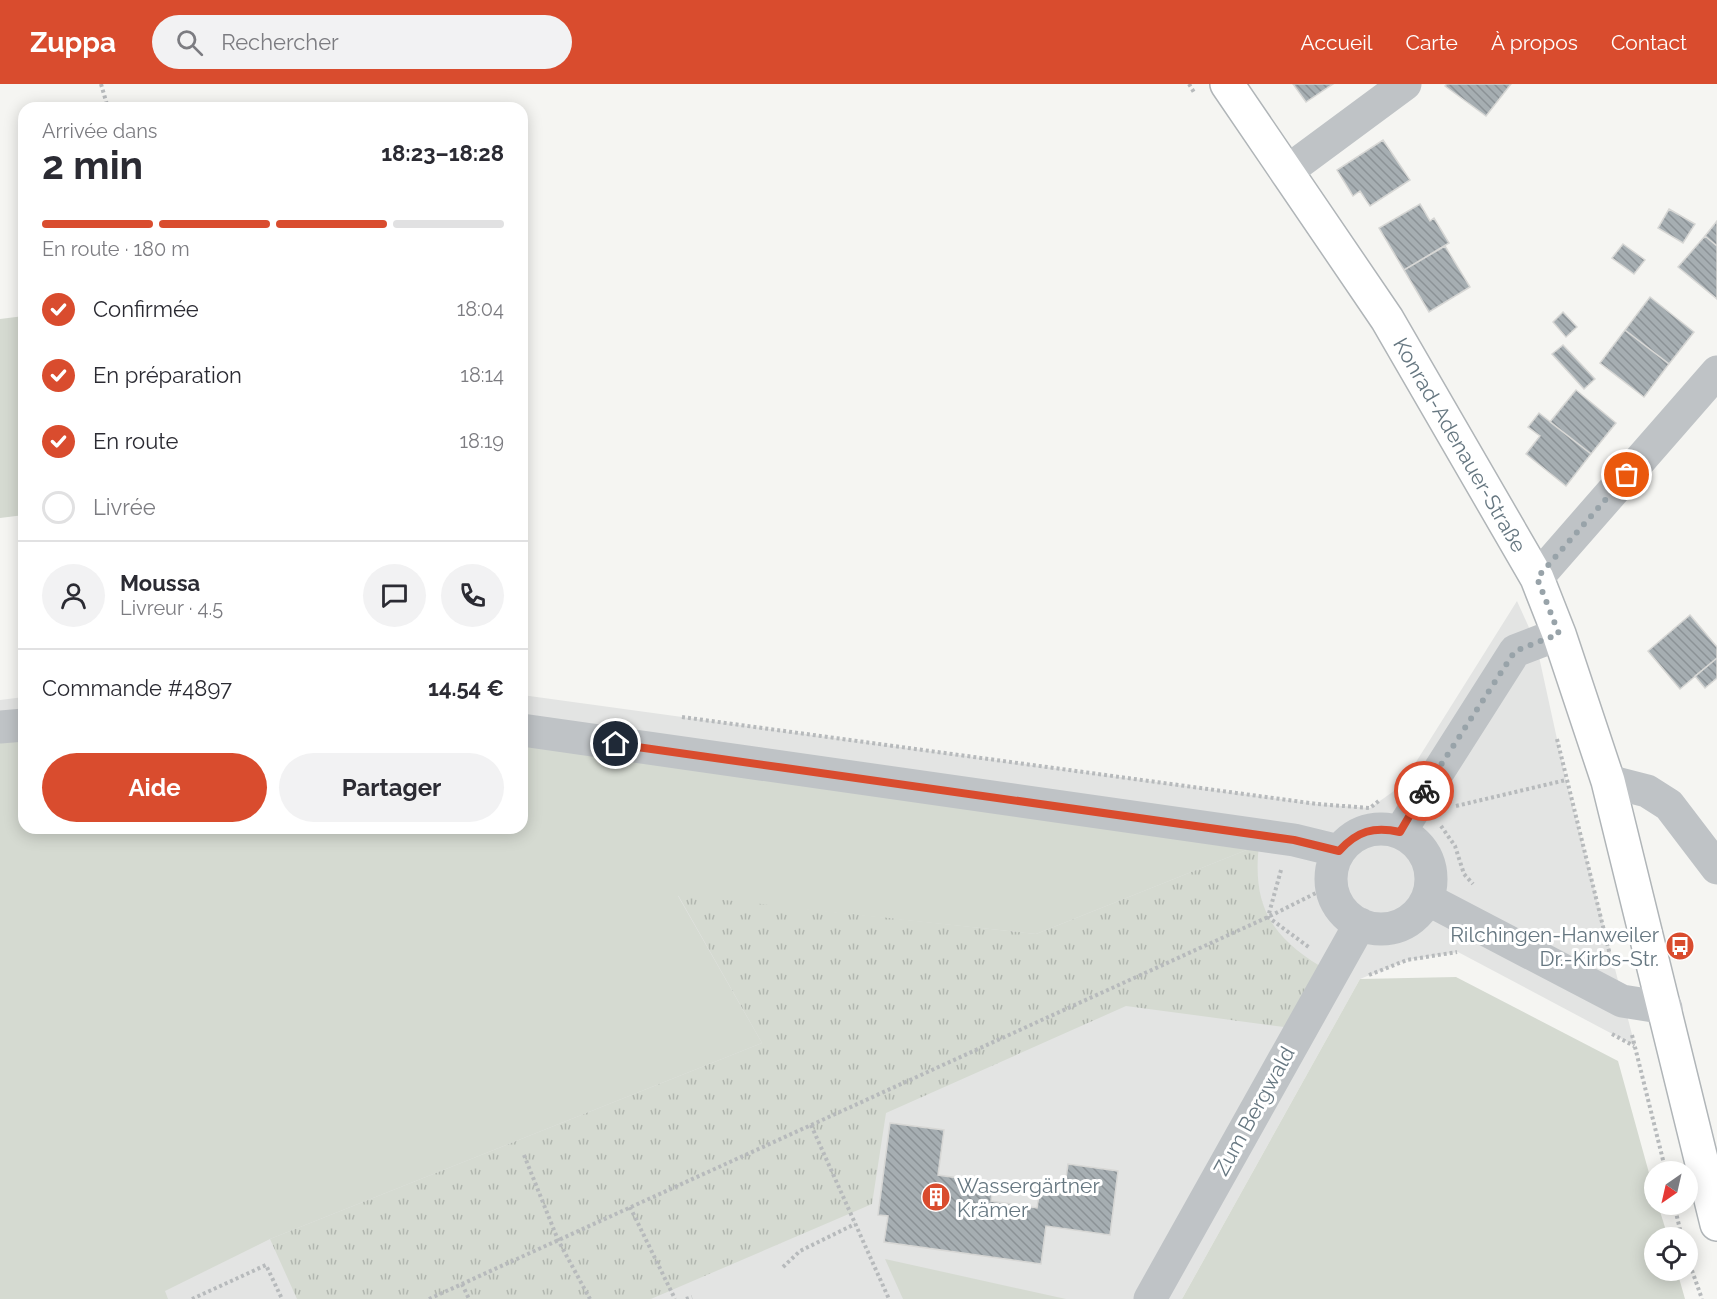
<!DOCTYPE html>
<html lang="fr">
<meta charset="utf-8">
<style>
body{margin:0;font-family:Raleway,sans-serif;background:#f2f2f3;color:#2b2b33;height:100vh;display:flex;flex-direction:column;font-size:22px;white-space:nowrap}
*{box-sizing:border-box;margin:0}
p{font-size:20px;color:#7c7c81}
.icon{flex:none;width:33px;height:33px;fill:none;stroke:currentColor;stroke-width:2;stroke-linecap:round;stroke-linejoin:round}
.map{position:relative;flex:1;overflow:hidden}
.drawer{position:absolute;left:18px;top:18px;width:510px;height:732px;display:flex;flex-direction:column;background:#fff;border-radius:18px;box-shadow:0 3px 15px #0003}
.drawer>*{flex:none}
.needle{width:39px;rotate:214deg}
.buttons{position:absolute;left:1644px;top:1077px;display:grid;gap:12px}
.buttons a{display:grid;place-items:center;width:54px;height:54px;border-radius:50%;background:#fff;box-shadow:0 3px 15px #0003;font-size:30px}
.pin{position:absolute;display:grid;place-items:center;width:51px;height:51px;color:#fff;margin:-26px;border:3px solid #fff;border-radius:50%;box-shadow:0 2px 6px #0007}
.courier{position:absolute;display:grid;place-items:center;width:60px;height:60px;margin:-30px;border:4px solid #d94c2e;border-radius:50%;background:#fff;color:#222;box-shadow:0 2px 8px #0007}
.head em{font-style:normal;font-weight:700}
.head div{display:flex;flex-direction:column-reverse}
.head{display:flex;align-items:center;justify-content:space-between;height:102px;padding:0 24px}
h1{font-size:39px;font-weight:700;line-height:45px}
.bar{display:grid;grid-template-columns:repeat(4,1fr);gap:9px 6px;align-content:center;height:72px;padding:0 24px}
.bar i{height:8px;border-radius:4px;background:#e1e1e2}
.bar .current{background:#d94c2e}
.bar p{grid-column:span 4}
.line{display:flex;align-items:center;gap:15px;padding:0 24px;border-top:2px solid #e1e1e2}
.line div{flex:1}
.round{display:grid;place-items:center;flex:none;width:63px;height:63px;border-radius:32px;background:#f2f2f3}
ol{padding:0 24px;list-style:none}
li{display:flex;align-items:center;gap:18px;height:66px}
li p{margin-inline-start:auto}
li .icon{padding:6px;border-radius:50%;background:#d94c2e;color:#fff;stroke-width:4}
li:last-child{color:#7c7c81}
li i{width:33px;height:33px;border:3px solid #e1e1e2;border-radius:50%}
.button{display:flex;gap:12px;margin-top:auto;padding:12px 24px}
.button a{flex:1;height:69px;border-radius:36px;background:#d94c2e;color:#fff;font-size:24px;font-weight:700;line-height:69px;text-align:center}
.button a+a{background:#f2f2f3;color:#2b2b33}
header{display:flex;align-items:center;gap:36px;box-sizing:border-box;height:84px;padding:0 30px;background:#d94c2e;color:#fff}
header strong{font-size:28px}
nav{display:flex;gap:33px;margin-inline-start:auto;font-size:21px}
.search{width:420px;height:54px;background:#f2f2f3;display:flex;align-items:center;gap:15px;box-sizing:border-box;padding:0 21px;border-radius:33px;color:#7c7c81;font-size:22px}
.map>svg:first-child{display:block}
.built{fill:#e3e4e3}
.grass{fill:#d5dad1}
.park{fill:url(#park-tufts)}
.building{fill:url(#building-back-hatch);stroke:#d7d7d5;stroke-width:1.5}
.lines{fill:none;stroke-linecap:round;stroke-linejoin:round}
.primary-casing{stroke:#b0b5b8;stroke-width:36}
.path{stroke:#b7babc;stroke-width:4;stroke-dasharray:3 3;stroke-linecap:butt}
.street{stroke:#bfc3c6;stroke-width:33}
.primary{stroke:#fff;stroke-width:33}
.done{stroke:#98a3a9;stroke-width:6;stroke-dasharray:0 10.8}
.route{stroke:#d94c2e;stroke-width:8}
.labels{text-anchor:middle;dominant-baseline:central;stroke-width:6;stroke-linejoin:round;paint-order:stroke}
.street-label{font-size:21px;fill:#667781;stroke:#fff}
.poi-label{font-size:21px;fill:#667781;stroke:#fff;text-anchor:end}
</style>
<header>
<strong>Zuppa</strong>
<div class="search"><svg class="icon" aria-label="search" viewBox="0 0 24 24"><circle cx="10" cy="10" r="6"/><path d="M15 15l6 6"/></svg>Rechercher</div>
<nav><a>Accueil</a><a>Carte</a><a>À propos</a><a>Contact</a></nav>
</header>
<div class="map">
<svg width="1717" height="1215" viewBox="0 0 1717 1215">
<defs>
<pattern id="park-tufts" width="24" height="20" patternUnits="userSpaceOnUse" patternTransform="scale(1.5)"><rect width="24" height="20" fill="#d5dad1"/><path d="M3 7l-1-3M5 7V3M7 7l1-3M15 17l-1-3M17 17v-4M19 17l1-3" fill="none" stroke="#b1b6af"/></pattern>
<pattern id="building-back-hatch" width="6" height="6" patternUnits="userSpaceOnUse" patternTransform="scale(1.5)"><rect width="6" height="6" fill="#a6aeb2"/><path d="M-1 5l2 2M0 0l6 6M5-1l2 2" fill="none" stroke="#8b9296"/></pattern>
</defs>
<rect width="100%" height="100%" fill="#f5f5f2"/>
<path class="built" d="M1517 517 1536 559 1566 696 1635 962 1458 868 1407 876 1360 895 1182 1215H0V616L24 613V744H522V611L1317 720 1370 724 1401 702Z"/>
<path class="grass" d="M24 232V431L0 434V235Z
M24 656V744H522V656L1259 761 1036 850 678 812 762 959 270 1155 165 1207 168 1215H0V659Z
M1456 893 1618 977 1654 1107V1120L1658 1121 1668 1153 1654 1154V1186L1677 1187 1685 1215H1182L1360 895Z
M885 1175 1066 1215H903Z"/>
<path class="park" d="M1259 761C1252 821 1271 852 1320 882L1284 943 1126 922 886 1029 872 1120 651 1215H297L270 1155 762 959 678 811 1036 850Z"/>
<path class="building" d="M1293 0H1333L1306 18Z
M1447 0H1511L1486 32 1445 2Z
M1383 56 1410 96 1370 122 1360 107 1353 112 1337 86Z
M1420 120 1430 137 1434 134 1449 159 1404 186 1379 144Z
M1669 125 1695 140 1683 159 1658 144Z
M1717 137V162L1705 152Z
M1705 152 1717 162V215L1678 183Z
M1623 160 1645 176 1634 190 1612 174Z
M1445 162 1470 203 1429 228 1404 186Z
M1650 213 1694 248 1669 280 1625 246Z
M1563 228 1577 243 1566 253 1553 238Z
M1625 246 1669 280 1644 313 1600 279Z
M1563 261 1595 295 1584 305 1552 270Z
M1576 306 1616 339 1591 370 1550 338Z
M1539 329 1591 370 1566 402 1526 370 1540 352 1528 343Z
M1690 531 1717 563V574L1680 605 1648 567Z
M1717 574V594L1705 604 1695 592Z
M890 1039 944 1046 938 1091 993 1099 991 1117 1037 1124 1040 1105 1064 1108 1068 1080 1118 1087 1110 1151 1046 1142 1041 1180 884 1158 888 1132 878 1131Z"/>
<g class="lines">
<g class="primary-casing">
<path id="primary" d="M1227 0 1387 235 1537 494 1559 550 1608 697 1717 1140"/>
</g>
<path class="path" d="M101 0 108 24
M1189 0 1195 10
M682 633 1317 720 1370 724 1380 716
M1557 655 1611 875
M1456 722 1566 696
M1441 742 1455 762 1464 790 1473 800
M1281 786 1268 833 1310 864
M1369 891 1407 876 1457 868
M1612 950 1634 962
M1632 951 1666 1088
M811 1041 889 1215
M524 1071 558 1156 590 1215
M1674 1120 1682 1154
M630 1123 675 1215
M1688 1175 1702 1215
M783 1183 800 1167 855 1140
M462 1200 469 1215
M192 1215 266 1181 282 1215
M429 1215 1268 833 1332 801
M686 1215 692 1213"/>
<path class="street" d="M1286 88 1405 0
M1537 494 1717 288
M0 643 24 641
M522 646 1294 756 1339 767
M1608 697 1647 707 1669 721 1717 784
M1331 795a50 50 0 1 1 100 0a50 50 0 1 1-100 0Z
M1400 748 1515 567 1559 550
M1427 815 1622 917 1666 924
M1150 1215 1360 840"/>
<use href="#primary" class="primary"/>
</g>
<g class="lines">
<path class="done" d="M1424 707 1515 567 1559 550 1537 494 1627 391"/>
<path class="route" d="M616 660 1294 756 1339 767C1357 747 1374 742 1400 748L1424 707"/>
</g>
<defs>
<g id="bus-disc" transform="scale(1.5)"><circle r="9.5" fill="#d94c2e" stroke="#fff"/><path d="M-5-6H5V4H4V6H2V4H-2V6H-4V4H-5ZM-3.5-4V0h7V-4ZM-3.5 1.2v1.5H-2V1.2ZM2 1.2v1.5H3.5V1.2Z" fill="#fff"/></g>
<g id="building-disc" transform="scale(1.5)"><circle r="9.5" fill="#d94c2e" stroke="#fff"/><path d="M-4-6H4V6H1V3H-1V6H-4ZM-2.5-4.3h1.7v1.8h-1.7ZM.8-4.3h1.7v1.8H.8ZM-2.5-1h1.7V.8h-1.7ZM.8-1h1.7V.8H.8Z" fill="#fff"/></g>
</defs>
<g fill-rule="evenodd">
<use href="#bus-disc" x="1680" y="862"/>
<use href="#building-disc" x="936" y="1113"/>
</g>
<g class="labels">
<g class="street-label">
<text transform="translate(1460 361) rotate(60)">Konrad-Adenauer-Straße</text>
<text transform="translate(1254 1027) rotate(-61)">Zum Bergwald</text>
</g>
<g class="poi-label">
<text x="1659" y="850">Rilchingen-Hanweiler<tspan x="1659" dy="24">Dr.-Kirbs-Str.</tspan></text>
<text x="957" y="1101" text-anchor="start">Wassergärtner<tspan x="957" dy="24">Krämer</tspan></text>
</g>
</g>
</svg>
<div class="buttons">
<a><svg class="needle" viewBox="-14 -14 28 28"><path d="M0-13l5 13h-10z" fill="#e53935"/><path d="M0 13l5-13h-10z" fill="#7c7c81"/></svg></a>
<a><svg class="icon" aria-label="locate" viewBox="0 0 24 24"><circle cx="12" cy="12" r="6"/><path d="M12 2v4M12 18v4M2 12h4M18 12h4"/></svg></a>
</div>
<div class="pin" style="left:1627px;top:391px;background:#ea580c"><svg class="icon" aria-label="bag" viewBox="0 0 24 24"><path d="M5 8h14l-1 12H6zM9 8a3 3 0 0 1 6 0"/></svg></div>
<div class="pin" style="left:616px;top:660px;background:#1f2937"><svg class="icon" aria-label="home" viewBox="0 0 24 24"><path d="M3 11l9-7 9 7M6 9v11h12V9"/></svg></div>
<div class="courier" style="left:1424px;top:707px"><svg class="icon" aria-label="bike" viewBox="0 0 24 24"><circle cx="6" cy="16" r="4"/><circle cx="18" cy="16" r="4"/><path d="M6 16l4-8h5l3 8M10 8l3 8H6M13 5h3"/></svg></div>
<section class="drawer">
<div class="head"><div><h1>2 min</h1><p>Arrivée dans</p></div><em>18:23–18:28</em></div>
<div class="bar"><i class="current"></i><i class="current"></i><i class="current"></i><i></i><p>En route · 180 m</p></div>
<ol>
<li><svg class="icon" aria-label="check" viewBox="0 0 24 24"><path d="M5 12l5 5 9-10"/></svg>Confirmée<p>18:04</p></li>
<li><svg class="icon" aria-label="check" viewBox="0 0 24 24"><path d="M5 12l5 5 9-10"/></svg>En préparation<p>18:14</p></li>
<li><svg class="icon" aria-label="check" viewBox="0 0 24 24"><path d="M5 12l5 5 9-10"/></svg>En route<p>18:19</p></li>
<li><i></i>Livrée</li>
</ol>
<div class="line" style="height:108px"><a class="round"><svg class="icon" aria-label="person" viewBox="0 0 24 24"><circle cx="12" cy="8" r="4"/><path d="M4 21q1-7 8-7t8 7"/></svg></a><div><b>Moussa</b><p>Livreur · 4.5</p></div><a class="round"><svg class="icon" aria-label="chat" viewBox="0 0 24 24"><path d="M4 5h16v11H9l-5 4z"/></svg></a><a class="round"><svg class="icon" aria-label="phone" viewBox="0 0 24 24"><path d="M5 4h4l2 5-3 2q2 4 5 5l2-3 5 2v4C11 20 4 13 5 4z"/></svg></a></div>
<div class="line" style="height:78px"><div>Commande #4897</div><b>14.54 €</b></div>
<div class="button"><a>Aide</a><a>Partager</a></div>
</section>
</div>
